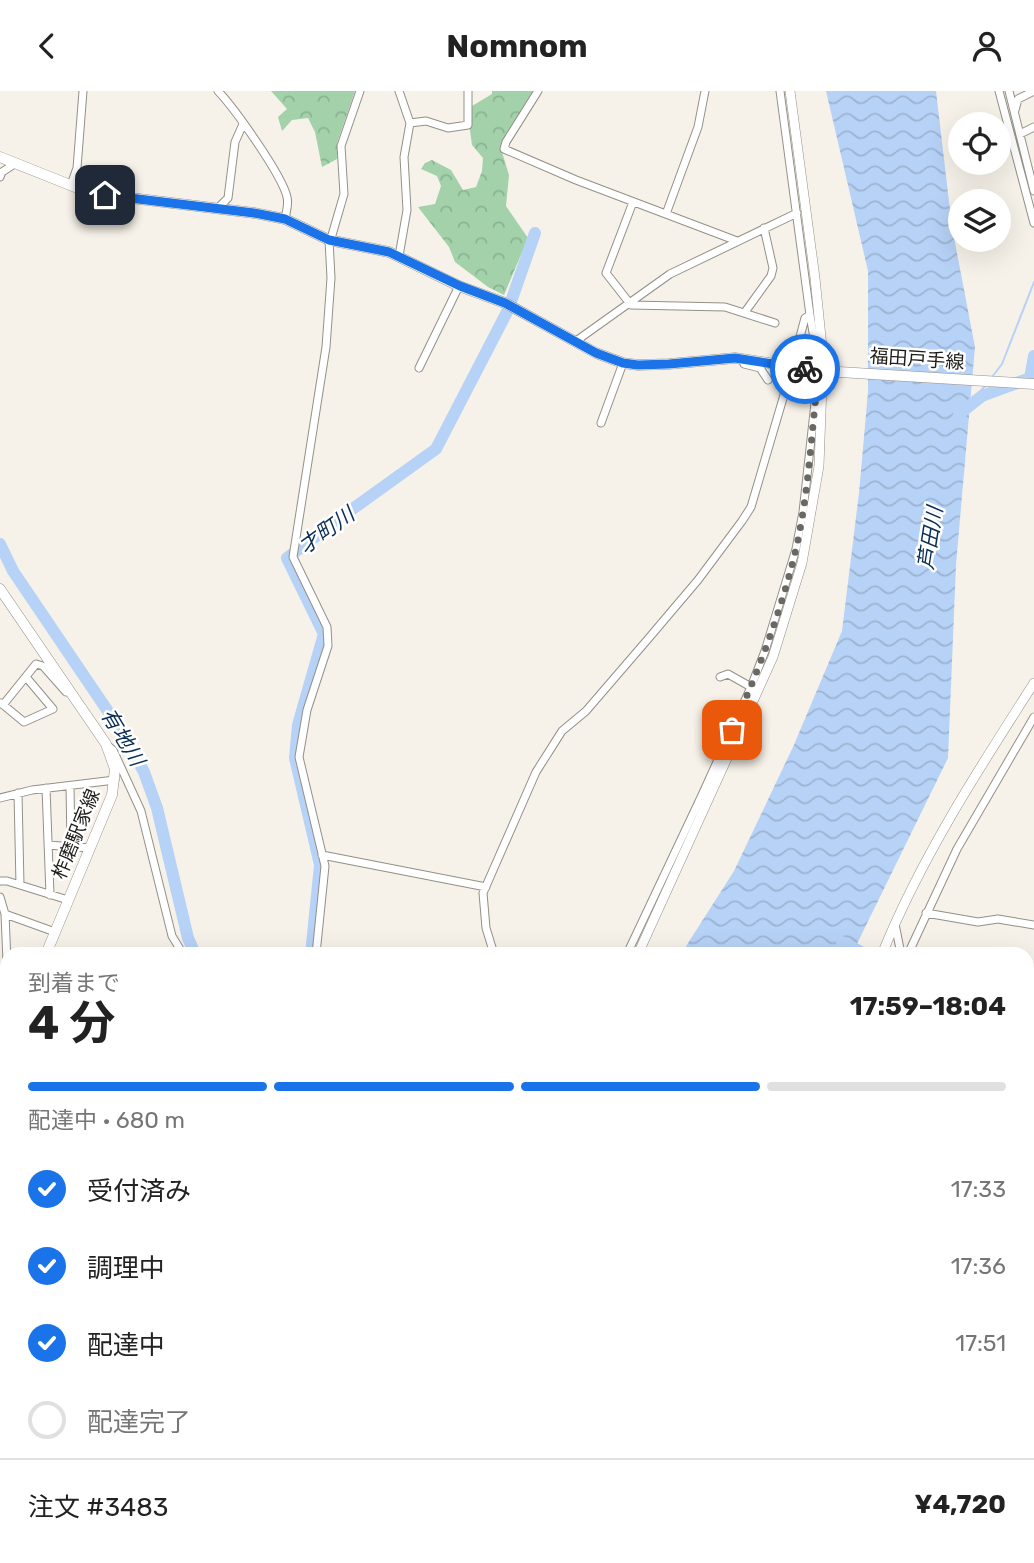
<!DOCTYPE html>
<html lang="ja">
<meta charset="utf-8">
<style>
body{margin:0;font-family:Rubik,"Noto Sans JP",sans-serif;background:#f6f6f6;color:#222;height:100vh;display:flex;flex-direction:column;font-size:26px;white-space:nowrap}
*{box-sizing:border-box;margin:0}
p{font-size:23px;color:#767676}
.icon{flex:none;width:38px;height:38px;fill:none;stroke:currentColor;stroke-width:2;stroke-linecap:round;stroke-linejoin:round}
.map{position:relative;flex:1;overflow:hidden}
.drawer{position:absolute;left:0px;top:856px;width:1034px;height:618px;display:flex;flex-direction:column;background:#fff;border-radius:21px 21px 0 0;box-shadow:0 7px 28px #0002}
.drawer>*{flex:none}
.controls{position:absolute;left:948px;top:21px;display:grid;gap:14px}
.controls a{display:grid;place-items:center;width:63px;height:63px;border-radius:50%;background:#fff;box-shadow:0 7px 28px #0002;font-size:35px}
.pin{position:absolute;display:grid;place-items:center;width:60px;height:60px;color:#fff;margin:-30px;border-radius:14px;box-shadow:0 4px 10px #0006}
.courier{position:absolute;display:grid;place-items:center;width:70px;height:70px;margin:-35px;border:5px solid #1a73e8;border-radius:50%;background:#fff;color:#222;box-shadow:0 2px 9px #0007}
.summary em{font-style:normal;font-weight:700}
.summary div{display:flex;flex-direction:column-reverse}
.summary{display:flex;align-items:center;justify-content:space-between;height:119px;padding:0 28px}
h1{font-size:46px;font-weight:700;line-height:52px}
.bar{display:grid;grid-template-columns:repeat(4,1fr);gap:10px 7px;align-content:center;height:84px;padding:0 28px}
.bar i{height:9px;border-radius:5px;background:#e0e0e0}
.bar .current{background:#1a73e8}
.bar p{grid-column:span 4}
.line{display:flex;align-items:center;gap:18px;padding:0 28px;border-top:2px solid #e0e0e0}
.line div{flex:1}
ol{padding:0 28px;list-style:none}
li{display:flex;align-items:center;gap:21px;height:77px}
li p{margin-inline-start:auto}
li .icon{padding:7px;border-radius:50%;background:#1a73e8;color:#fff;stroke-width:4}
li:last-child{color:#767676}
li i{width:38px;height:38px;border:4px solid #e0e0e0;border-radius:50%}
header{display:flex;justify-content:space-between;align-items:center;height:91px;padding:0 28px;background:#fff;font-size:32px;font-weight:700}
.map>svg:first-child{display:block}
.forest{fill:url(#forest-crowns)}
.water{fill:url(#water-waves)}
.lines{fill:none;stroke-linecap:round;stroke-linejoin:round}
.stream{stroke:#b6d2f6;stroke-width:2}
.river{stroke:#b6d2f6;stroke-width:12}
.minor-casing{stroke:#949088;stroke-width:9}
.tertiary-casing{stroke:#949088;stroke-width:10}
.secondary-casing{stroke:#949088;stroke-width:11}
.trunk-casing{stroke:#d2d2d1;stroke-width:14}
.minor{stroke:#fff;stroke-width:7}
.tertiary{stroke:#fff;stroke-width:9}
.secondary{stroke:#fff;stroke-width:10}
.trunk{stroke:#c2a74e;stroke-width:12}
.done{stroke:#6a6862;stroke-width:7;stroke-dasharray:0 12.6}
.route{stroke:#1a73e8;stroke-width:9}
.labels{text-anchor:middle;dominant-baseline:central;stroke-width:5;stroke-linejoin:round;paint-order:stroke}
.street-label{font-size:19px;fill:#1e1d19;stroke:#fff}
.water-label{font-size:21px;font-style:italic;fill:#0b2e56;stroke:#fff}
</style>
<header><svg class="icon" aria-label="back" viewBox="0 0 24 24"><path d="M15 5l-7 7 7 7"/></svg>Nomnom<svg class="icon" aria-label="person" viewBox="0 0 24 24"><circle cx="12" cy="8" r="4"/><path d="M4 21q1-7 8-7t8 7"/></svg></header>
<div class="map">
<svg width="1034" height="1472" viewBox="0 0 1034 1472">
<defs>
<pattern id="forest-crowns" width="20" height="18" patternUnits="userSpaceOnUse" patternTransform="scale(1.75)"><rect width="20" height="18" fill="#a2d1aa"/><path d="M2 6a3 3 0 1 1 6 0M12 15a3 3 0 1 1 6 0" fill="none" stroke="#8bb392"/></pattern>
<pattern id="water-waves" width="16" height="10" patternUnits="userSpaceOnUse" patternTransform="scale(1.75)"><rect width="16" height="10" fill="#b6d2f6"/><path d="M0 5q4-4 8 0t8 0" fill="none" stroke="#9cb4d2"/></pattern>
</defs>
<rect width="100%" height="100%" fill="#f7f2e9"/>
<path class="forest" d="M271 0H355L337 52V68L322 76 315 41 308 27 292 29 282 40 278 26 287 18Z
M492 0H536L503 48 502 61 509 84 506 115 528 147 504 204 488 196 455 171 449 156 418 116 435 113 441 95 437 85 421 78 425 72 432 69 451 79 463 99 476 96 482 80 483 67 472 54 467 18 492 3Z"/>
<path class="water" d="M826 0H936L952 136 975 256 956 474 948 667 852 863H681L734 780 793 656 842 540 859 402 868 301V180Z
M477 1467V1466L594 1467 592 1472H475Z"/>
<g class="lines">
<path class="stream" d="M992 286 1002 273 1034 191
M969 312 987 293"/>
<path class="river" d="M959 323 982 305 1030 287 1034 265
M0 453 13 480 124 644 144 681 157 717 188 847 195 863
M842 851 865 863
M311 863 320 774 295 667 298 634 324 543 287 467 340 427 436 358 508 219 535 142
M890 1466 891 1472
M414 1472 415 1466"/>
<g class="minor-casing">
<path id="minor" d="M218 0C235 18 282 84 287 106 289 114 286 121 285 128
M399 0 410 32 404 66 407 119 399 165
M538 0 506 51 504 58 576 89 737 150
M999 0 1034 132
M1009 0 1034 100
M1015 19 1018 8 1034 0
M410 32 426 30 448 37 468 34V0
M1020 43 1034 36
M0 86 2 81 16 72
M71 94 77 77 83 0
M633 111 606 182 631 214 725 216 775 232
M217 118 228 107 235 51 243 33
M666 123 698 36 705 0
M745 221 771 185 773 177 764 137
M576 250 670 183 797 122
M743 268 744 273 760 277 768 289
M419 277 459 195
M601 332 623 272
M720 586 728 583 751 596
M1 612 24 631 53 618 26 586
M3 614 36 573 43 575 66 601
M108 655 113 659 141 720 172 845 183 863
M70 695 71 755
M46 697 50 804
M18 702 20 794
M0 707 32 699 115 689
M48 754 90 757
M322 764 486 796
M0 790H7L68 809
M0 806 5 823 55 841
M926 822 978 831 998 828 1034 834
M5 823 7 871
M895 833 901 863
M316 863 325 775 299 666 307 619 328 555 327 536 293 466 326 256 331 187 329 149 332 144 344 103 341 55 360 0
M494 863 486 837 483 802 536 681 562 640 586 620 648 548 698 489 742 430 751 416 789 287 805 227 810 224
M627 863 702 704 751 596 765 560 796 458 803 421 817 294 823 280 816 259 810 224 780 0
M908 863 957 758 1034 626
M0 948 7 957
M1027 1076 1034 1077
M0 1266 7 1268
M1027 1328 1034 1316
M633 1466V1472
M802 1466V1472
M898 1466 899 1472
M258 1472 259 1467
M349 1472 350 1466
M644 1472 646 1466
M650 1472 651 1466
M668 1472 669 1466"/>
</g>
<g class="tertiary-casing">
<path id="tertiary" d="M638 863 773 566 802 472 819 375 823 266 815 187 790 0
M882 863C921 767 978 679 1034 592
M300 1472 301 1466
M374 1472 375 1466
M639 1472 640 1466"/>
</g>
<g class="secondary-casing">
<path id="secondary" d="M0 66 90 102 254 122 285 128 329 149 389 161 459 195 505 212 596 262 623 272 638 274 669 273 735 267 823 280 1034 293
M0 498 106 653 115 678 112 704 46 863
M0 971 7 957
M0 1070 7 1087
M0 1162 7 1132"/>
</g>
<g class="trunk-casing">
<path id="trunk" d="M1027 1142 1034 1097
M1027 1231 1034 1186
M959 1472 960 1466
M973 1472 974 1466"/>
</g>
<use href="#minor" class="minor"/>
<use href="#tertiary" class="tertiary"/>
<use href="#secondary" class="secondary"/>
<use href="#trunk" class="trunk"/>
</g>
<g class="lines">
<path class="done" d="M732 639C758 581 781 521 796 458 808 405 811 349 817 294L823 280 805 278"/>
<path class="route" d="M105 104 254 122 285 128 329 149 389 161 460 195 505 212 596 262 623 272 638 274 669 273 735 267 805 278"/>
</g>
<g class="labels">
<g class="street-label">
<text transform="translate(917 268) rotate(4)">福田戸手線</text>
<text transform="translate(76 743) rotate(-68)">柞磨駅家線</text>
</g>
<g class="water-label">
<text transform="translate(326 439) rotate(-36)">才町川</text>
<text transform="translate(930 447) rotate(-81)">芦田川</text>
<text transform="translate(123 646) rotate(59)">有地川</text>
</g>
</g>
</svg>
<div class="controls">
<a><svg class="icon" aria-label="locate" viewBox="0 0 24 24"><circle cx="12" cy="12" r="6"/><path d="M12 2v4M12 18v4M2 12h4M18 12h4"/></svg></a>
<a><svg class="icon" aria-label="layers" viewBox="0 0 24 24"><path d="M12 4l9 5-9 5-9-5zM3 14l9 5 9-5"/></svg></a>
</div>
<div class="pin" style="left:732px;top:639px;background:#ea580c"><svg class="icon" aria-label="bag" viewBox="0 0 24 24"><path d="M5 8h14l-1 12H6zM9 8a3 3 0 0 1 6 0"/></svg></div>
<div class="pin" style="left:105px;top:104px;background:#1f2937"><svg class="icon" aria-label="home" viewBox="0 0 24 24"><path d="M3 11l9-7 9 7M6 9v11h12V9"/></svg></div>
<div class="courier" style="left:805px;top:278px"><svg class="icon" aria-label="bike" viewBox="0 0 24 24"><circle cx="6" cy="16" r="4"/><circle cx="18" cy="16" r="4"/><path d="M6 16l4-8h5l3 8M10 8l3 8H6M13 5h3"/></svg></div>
<section class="drawer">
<div class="summary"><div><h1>4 分</h1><p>到着まで</p></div><em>17:59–18:04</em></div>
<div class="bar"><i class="current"></i><i class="current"></i><i class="current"></i><i></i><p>配達中 · 680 m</p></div>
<ol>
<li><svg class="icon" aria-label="check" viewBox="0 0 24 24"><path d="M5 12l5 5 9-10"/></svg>受付済み<p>17:33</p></li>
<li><svg class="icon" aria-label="check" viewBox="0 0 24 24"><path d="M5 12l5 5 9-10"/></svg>調理中<p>17:36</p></li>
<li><svg class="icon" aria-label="check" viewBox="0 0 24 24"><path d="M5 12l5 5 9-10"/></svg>配達中<p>17:51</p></li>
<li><i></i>配達完了</li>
</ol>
<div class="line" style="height:91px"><div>注文 #3483</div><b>¥4,720</b></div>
</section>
</div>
